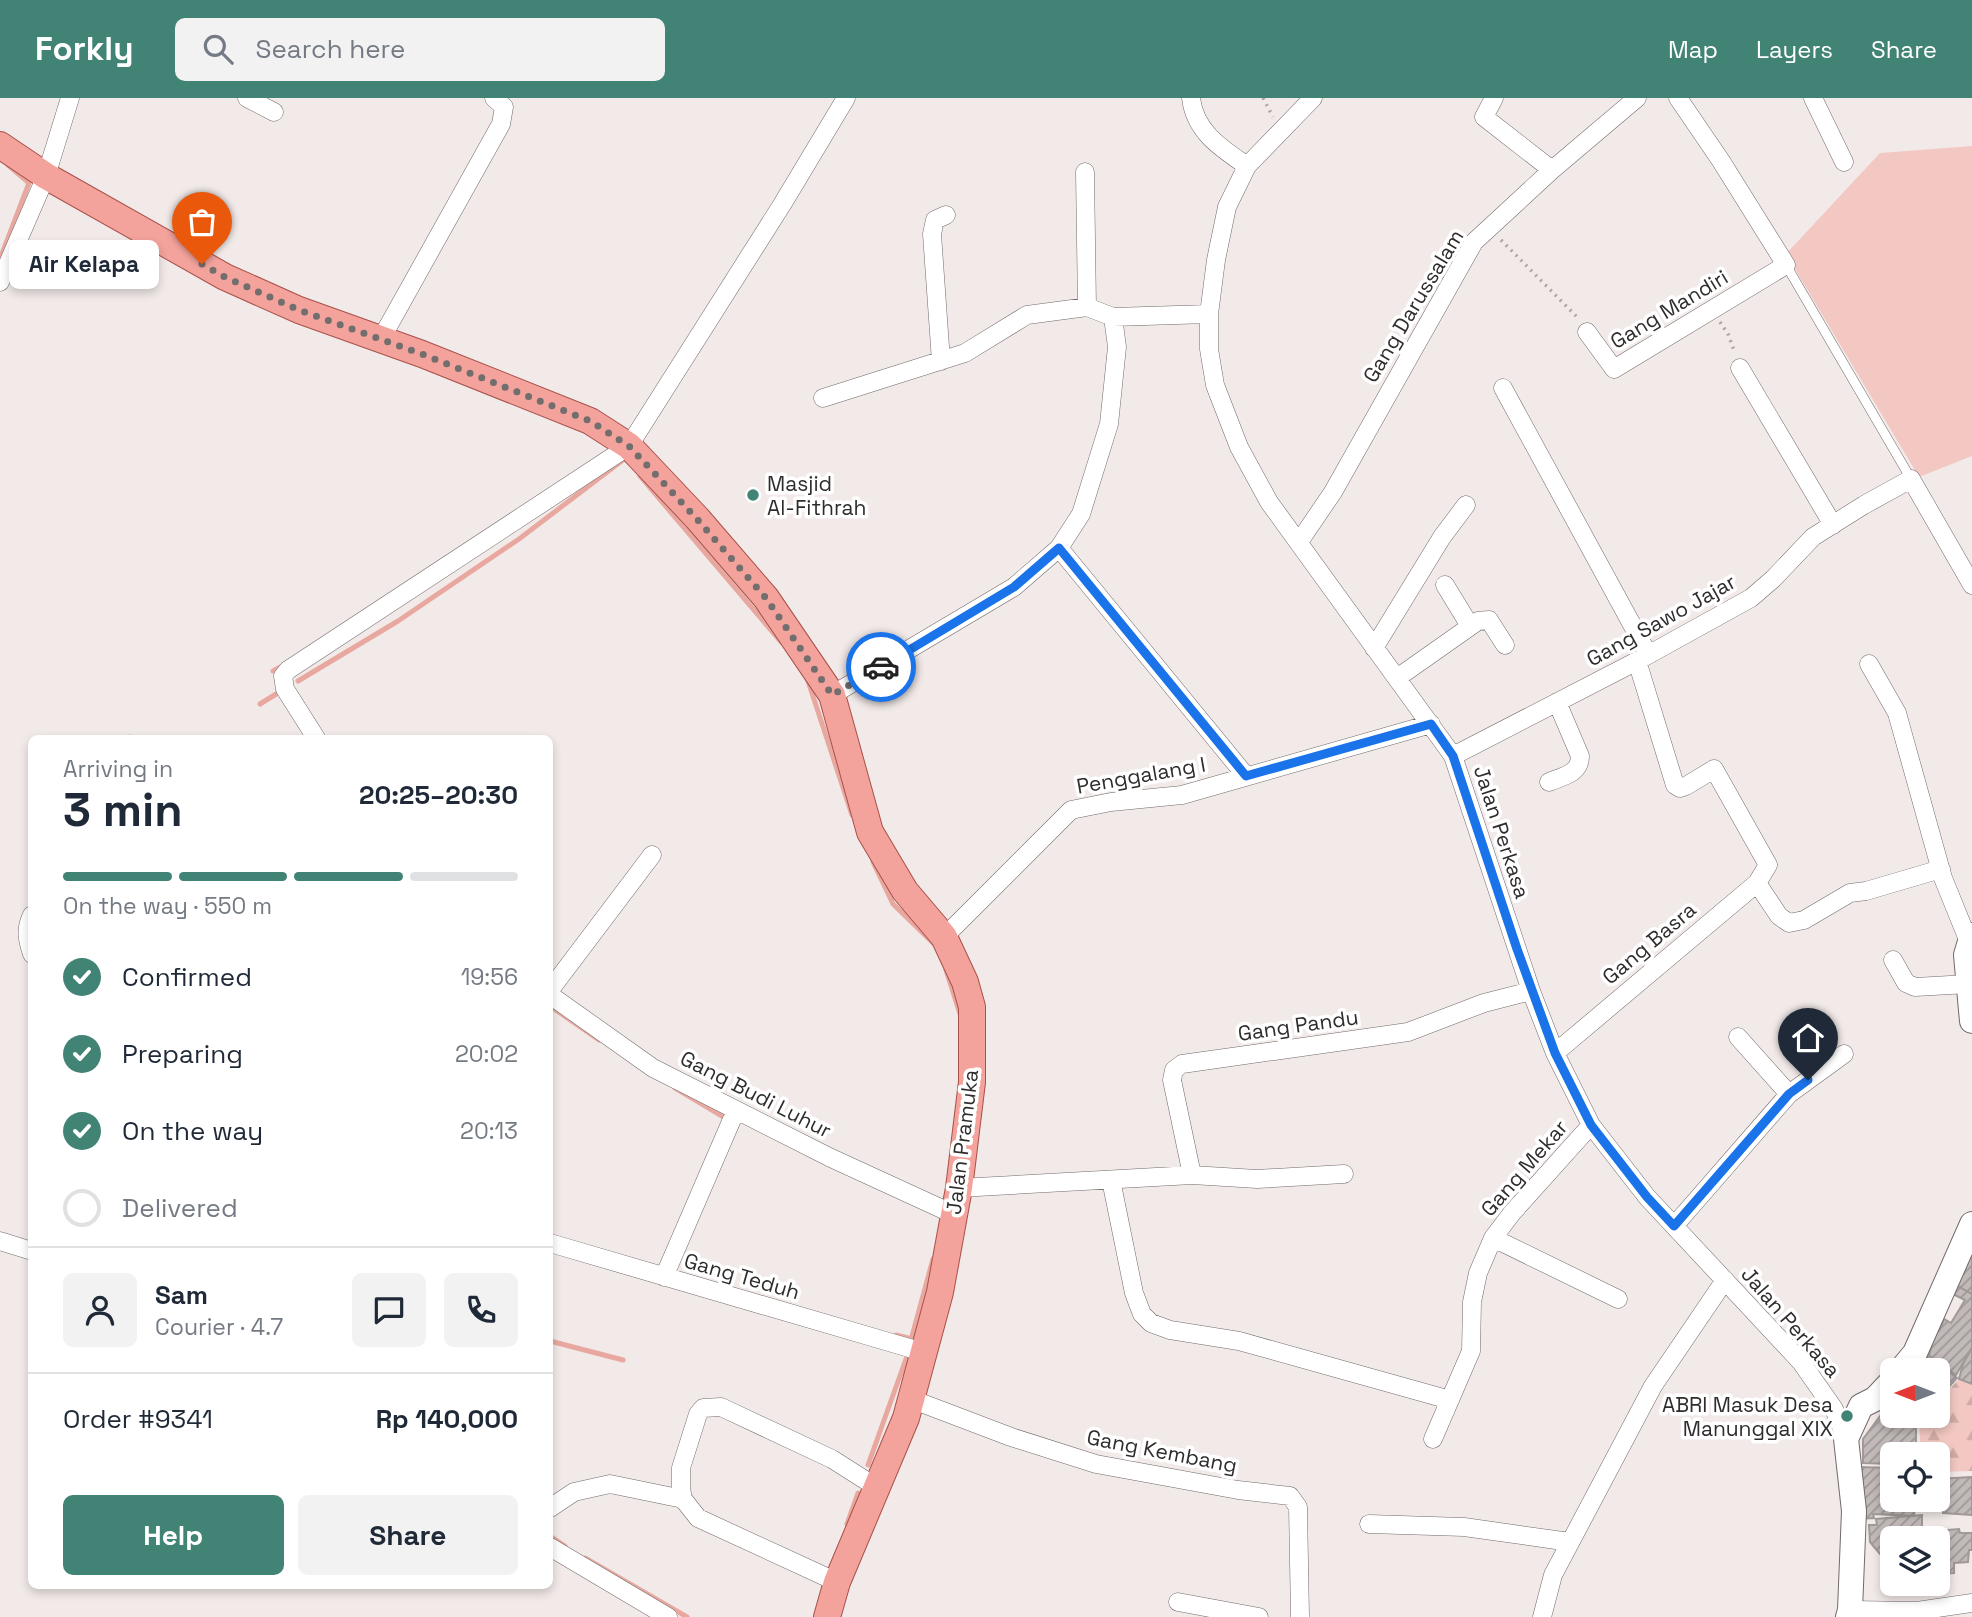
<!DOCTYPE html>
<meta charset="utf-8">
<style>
body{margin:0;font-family:"Space Grotesk",sans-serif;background:#f2f2f3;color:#1f2937;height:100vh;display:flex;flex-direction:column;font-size:26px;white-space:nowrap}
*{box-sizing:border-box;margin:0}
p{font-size:23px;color:#747a83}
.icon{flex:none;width:38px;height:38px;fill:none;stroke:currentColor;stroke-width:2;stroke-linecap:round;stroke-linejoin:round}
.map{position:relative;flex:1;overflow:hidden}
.sheet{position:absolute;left:28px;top:637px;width:525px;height:854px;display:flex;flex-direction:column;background:#fff;border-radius:10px;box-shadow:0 4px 10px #0003}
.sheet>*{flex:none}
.needle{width:46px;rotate:270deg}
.controls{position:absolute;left:1880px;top:1260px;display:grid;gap:14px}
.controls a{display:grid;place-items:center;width:70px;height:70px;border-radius:10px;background:#fff;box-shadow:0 4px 10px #0003;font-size:35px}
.pin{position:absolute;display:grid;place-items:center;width:60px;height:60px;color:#fff;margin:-72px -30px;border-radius:50% 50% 50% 0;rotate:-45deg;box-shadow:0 0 7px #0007}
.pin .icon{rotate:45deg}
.courier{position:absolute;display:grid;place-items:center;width:70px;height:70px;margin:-35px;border:5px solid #1a73e8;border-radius:50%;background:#fff;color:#222;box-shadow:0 2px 9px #0007}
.bubble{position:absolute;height:49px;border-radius:10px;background:#fff;box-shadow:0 4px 10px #0003;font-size:23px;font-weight:800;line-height:49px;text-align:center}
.summary em{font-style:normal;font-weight:800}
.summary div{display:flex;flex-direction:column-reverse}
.summary{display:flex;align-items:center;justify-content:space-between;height:119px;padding:0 35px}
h1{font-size:46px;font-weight:800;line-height:52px}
.bar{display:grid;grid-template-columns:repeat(4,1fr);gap:10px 7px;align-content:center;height:84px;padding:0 35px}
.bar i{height:9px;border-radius:5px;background:#e0e1e3}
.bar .current{background:#418374}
.bar p{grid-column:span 4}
.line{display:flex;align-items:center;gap:18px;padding:0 35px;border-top:2px solid #e0e1e3}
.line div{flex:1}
.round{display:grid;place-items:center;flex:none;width:74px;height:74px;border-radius:10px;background:#f2f2f3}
ol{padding:0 35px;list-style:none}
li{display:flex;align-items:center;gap:21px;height:77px}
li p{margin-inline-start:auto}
li .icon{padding:7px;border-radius:50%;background:#418374;color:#fff;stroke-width:4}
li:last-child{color:#747a83}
li i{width:38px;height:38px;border:4px solid #e0e1e3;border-radius:50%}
.action{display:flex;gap:14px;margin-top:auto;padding:14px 35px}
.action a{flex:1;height:80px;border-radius:10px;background:#418374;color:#fff;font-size:28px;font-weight:800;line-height:80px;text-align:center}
.action a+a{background:#f2f2f3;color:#1f2937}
header{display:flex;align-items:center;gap:42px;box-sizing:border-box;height:98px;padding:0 35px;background:#418374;color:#fff}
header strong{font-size:33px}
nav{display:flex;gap:38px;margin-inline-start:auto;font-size:24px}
.search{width:490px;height:63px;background:#f2f2f3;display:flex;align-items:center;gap:18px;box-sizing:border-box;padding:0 24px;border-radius:10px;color:#747a83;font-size:26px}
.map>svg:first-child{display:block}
.green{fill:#f3c8c2}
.forest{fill:url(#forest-firs)}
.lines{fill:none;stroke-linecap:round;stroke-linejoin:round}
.stream{stroke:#e8a8a0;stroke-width:5}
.building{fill:url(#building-hatch);stroke:#a09998;stroke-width:2}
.lane-casing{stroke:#716a69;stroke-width:10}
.street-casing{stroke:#716a69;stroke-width:19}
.secondary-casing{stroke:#716a69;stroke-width:26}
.primary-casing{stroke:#a9504a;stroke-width:28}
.path{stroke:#aca6a5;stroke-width:3.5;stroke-dasharray:2 5;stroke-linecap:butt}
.lane{stroke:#fff;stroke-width:9}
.street{stroke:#fff;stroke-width:18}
.secondary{stroke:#fff;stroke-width:24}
.primary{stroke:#f3a29c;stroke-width:26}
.done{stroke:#736e6e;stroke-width:7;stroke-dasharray:0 12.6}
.route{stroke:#1a73e8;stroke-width:9}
.poi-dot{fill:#418374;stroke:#fff;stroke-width:2.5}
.labels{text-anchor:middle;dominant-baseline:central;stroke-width:7;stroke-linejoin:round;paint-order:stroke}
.street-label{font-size:21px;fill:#2f2c2c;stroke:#fff}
.poi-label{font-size:21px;fill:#2f2c2c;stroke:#fff;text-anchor:start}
</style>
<header>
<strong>Forkly</strong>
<div class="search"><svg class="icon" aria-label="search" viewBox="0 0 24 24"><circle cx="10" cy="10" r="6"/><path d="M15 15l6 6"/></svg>Search here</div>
<nav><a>Map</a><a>Layers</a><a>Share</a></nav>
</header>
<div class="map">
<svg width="1972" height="1519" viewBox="0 0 1972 1519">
<defs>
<pattern id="forest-firs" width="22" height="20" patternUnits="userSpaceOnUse" patternTransform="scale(1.75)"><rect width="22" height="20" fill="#f3c8c2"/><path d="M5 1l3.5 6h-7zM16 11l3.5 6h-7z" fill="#d1aca7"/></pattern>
<pattern id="building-hatch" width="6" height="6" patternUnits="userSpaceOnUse" patternTransform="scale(1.75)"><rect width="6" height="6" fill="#c2bab9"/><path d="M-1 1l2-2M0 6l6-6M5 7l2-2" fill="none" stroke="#9e9797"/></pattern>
</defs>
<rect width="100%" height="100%" fill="#f2eae9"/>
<path class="green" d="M1972 48V358L1919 379 1786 156 1880 55Z"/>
<path class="forest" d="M1959 1281 1972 1286V1373L1937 1374V1356H1921L1919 1324 1925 1318H1937V1305Z"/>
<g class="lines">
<path class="stream" d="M0 161 29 85 8 67
M640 378 781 544
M273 573 284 567
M298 583 398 523 519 441 623 362
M808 583 852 717
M260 606 281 593
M130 639V640
M873 764 893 806 933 845
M946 872 960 916
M550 908 599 942
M675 990 727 1021
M896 1237 912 1241
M911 1242 933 1161
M550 1243 623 1262
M868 1367 906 1261
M847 1426 858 1395
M550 1438 565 1448
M585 1460 687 1519"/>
</g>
<path class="building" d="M1972 1154V1196L1956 1187Z
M1956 1187 1972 1196V1249L1956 1277 1929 1257 1931 1251 1928 1249 1934 1231 1939 1233 1944 1221 1951 1225 1965 1202 1951 1195Z
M1972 1250V1286L1959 1281 1963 1266Z
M1928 1258 1957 1280 1937 1302V1272H1915Z
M1892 1302V1318H1911L1916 1323V1356H1892V1366L1863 1365V1341Z
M1858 1369 1892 1370V1402H1915L1914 1418 1873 1416 1874 1420 1857 1421Z
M1972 1379V1417L1943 1415V1408L1919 1410V1402H1937V1381Z
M1922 1417V1440H1892V1455L1880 1456 1870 1444 1869 1427H1877L1876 1421Z
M1959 1431 1960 1435H1972V1452H1969L1968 1464 1954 1465V1475L1937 1476V1440H1924L1923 1434Z"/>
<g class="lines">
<g class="lane-casing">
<path id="lane" d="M1786 167 1911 381"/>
</g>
<g class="street-casing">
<path id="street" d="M247 0 274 14
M1191 0C1195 34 1221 50 1247 68
M1313 0 1247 68 1227 109 1216 162 1209 216V251L1215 287 1239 349 1269 404 1453 658 1531 893 1555 955 1591 1027 1647 1099 1801 1264 1834 1311 1846 1341
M1494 0 1484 19 1552 72
M1813 0 1844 64
M1085 74 1087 209
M0 184 46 78 70 0
M1587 234 1614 271 1786 167 1721 63 1678 0
M381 241 501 26 504 9 494 0
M941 263 932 136 935 122 946 117
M1740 270 1833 427
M1503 290 1648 556
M823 300 965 255 1027 217 1087 209 1113 219 1209 216
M1299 444 1333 394 1474 144 1552 72 1637 0
M1059 450 1246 678
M1445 487 1470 528
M1374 550 1442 439 1466 407
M1869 566 1897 615 1943 780 1969 844
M1397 580 1478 523 1489 522 1505 547
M832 597 1014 489 1059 450 1081 416 1109 326 1117 249 1113 219
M316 640 285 591 283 578 288 572 629 348 783 105 846 0
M1453 658 1637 563 1751 500 1773 481 1813 439 1864 407 1911 381 1972 487
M1549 684C1563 678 1580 676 1580 658L1557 604
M1757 785 1779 818 1789 825 1804 822 1850 795 1866 793 1941 771
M32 817C25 831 27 841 32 856
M944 839 1071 712 1111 704 1182 697 1431 626
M1893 862 1906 885 1915 889 1968 886
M550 892 652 757
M550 897 653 970 829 1059 953 1116
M1738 939 1789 996
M1555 955 1757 785 1768 767 1714 671 1686 688 1680 690 1675 687 1637 563
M1192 1077 1172 982 1174 972 1182 966 1408 934 1484 905 1531 893
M1111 1082 1134 1195 1142 1216 1151 1225 1170 1232 1239 1243 1450 1302
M959 1090 1192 1077 1257 1081 1344 1076
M1674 1128 1789 996 1844 956
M1493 1140 1618 1201
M0 1143 32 1153
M550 1145 923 1254
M664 1179 736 1012
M911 1301 1011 1339 1096 1366 1238 1392 1290 1398 1298 1409 1300 1519
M1433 1341 1471 1253 1472 1204 1478 1175 1493 1140 1512 1115 1591 1027
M550 1410 574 1394 610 1386 683 1401
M1369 1426 1464 1429 1570 1444
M550 1449 668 1519
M837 1484 698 1420 683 1401 681 1390V1370L698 1316 703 1310 721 1309 832 1361 876 1389
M1178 1504 1259 1519
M1850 1512 1917 1513 1972 1505
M1542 1519 1553 1477 1653 1288 1725 1182"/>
</g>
<g class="secondary-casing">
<path id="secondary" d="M1972 837 1966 857 1972 923
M1901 1272 1915 1255 1972 1126
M1848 1519 1850 1512 1854 1413 1846 1341 1861 1308 1875 1301 1892 1283"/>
</g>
<g class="primary-casing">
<path id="primary" d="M0 47 46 78 225 179 299 212 422 256 590 323 629 348 697 420 766 500 832 597 870 734 905 793 944 839 965 884 972 909V984L959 1090 940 1194 906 1320 837 1484 827 1519"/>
</g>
<path class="path" d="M1263 0 1273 19
M1501 142 1579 221
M1720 224 1728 236 1735 255"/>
<use href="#lane" class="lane"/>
<use href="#street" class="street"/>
<use href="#secondary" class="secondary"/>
<use href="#primary" class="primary"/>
</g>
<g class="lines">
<path class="done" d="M202 166 225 179 299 212 422 256 590 323 629 348 697 421 766 500 832 597 881 569"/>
<path class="route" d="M881 569 1014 489 1059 450 1246 678 1431 626 1453 658 1517 851 1555 955 1591 1027 1647 1099 1674 1128 1789 996 1808 982"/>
</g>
<g class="poi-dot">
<circle cx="753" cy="397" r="7"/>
<circle cx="1847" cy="1318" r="7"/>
</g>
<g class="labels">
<g class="street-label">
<text transform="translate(1413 208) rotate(-59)">Gang Darussalam</text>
<text transform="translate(1669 211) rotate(-31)">Gang Mandiri</text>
<text transform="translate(1661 522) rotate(-29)">Gang Sawo Jajar</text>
<text transform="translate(1141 677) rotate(-10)">Penggalang I</text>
<text transform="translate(1502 734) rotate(72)">Jalan Perkasa</text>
<text transform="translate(1649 845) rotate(-40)">Gang Basra</text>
<text transform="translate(1298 927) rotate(-8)">Gang Pandu</text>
<text transform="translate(756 996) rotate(27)">Gang Budi Luhur</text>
<text transform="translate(962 1044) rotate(-83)">Jalan Pramuka</text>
<text transform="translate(1524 1070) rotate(-49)">Gang Mekar</text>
<text transform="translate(742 1178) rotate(16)">Gang Teduh</text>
<text transform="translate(1791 1224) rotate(49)">Jalan Perkasa</text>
<text transform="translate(1162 1353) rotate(11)">Gang Kembang</text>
</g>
<g class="poi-label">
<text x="767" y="385">Masjid<tspan x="767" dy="24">Al-Fithrah</tspan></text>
<text x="1833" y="1306" text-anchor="end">ABRI Masuk Desa<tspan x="1833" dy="24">Manunggal XIX</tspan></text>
</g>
</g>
</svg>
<div class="controls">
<a><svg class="needle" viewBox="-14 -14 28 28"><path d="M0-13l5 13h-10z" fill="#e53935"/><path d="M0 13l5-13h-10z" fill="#747a83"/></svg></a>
<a><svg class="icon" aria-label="locate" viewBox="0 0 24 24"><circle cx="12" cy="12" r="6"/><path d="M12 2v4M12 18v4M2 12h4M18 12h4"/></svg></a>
<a><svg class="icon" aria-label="layers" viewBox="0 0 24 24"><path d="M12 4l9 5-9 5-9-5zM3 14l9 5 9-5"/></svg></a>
</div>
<div class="pin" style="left:202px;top:166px;background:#ea580c"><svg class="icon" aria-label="bag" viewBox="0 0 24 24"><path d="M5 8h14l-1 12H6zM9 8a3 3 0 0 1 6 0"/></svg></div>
<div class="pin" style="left:1808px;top:982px;background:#1f2937"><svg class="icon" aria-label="home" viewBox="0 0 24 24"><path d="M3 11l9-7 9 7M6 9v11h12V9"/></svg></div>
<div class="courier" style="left:881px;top:569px"><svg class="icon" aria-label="car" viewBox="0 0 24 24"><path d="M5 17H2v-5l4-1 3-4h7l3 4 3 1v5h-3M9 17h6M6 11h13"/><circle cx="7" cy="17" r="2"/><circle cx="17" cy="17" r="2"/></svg></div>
<div class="bubble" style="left:9px;top:142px;width:150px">Air Kelapa</div>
<section class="sheet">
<div class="summary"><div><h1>3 min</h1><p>Arriving in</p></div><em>20:25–20:30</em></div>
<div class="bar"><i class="current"></i><i class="current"></i><i class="current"></i><i></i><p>On the way · 550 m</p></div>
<ol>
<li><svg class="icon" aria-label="check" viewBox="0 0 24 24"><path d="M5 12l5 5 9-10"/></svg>Confirmed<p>19:56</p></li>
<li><svg class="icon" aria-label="check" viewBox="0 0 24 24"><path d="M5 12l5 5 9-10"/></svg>Preparing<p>20:02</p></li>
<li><svg class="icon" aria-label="check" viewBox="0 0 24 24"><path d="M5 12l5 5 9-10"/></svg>On the way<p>20:13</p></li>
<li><i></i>Delivered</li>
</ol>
<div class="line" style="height:126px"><a class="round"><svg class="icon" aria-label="person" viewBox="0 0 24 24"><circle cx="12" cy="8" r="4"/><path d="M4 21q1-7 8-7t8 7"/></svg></a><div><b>Sam</b><p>Courier · 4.7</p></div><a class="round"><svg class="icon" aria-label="chat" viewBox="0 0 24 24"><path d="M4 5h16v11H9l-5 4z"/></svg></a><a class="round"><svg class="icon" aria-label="phone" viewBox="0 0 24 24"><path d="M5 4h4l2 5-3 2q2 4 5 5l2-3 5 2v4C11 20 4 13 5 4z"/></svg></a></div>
<div class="line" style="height:91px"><div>Order #9341</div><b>Rp 140,000</b></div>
<div class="action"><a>Help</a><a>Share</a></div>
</section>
</div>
